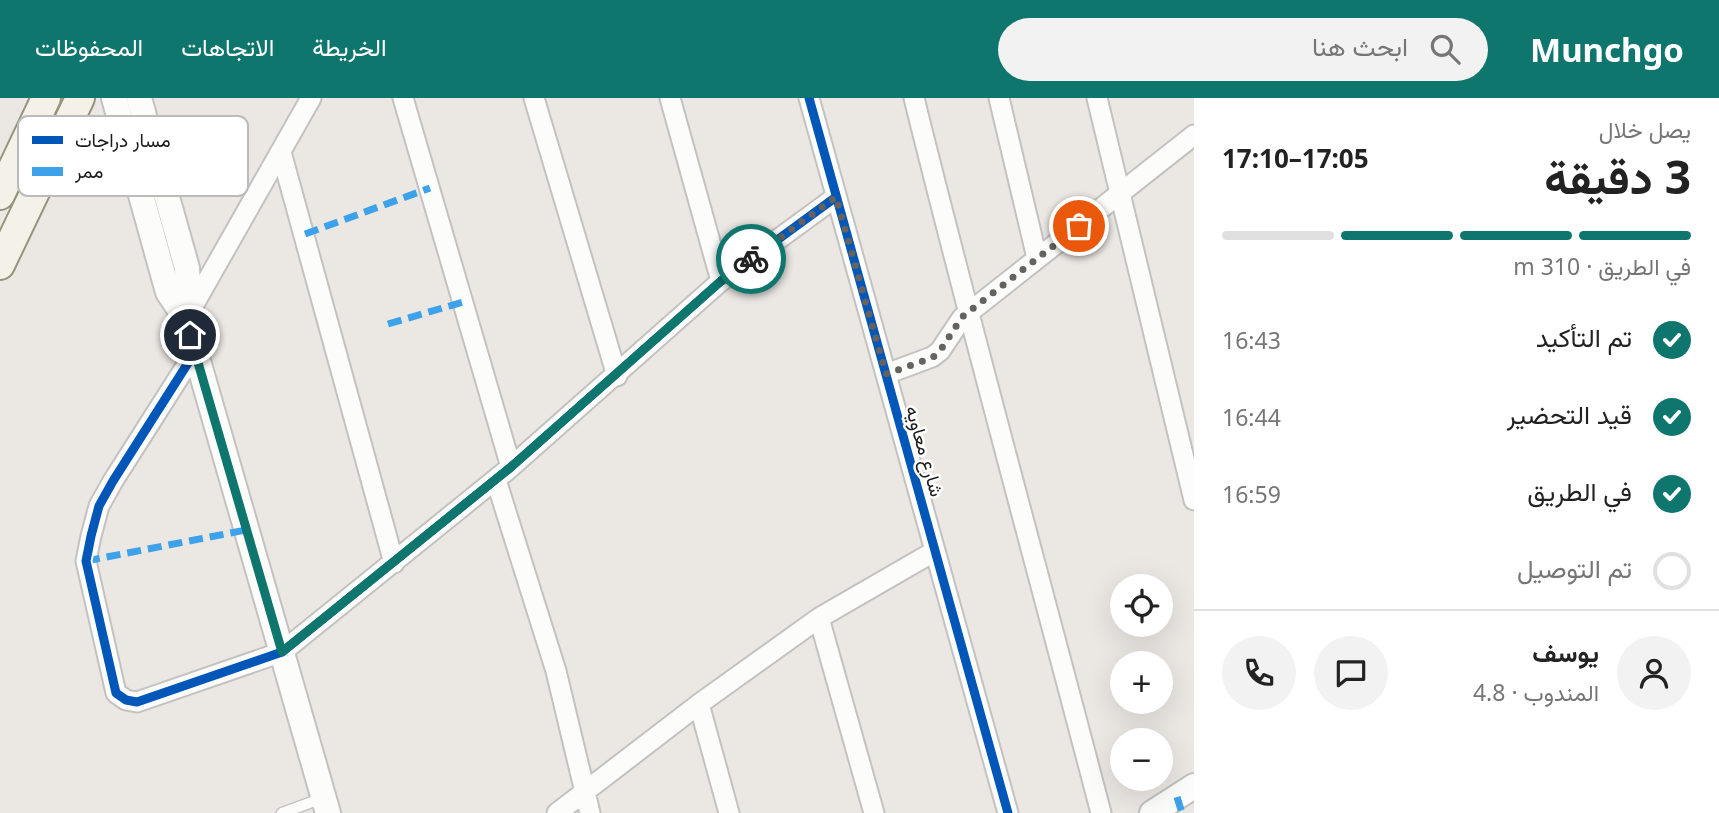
<!DOCTYPE html>
<html lang="ar">
<meta charset="utf-8">
<style>
body{margin:0;font-family:"Noto Sans",Vazirmatn,sans-serif;background:#f2f2f2;color:#222;direction:rtl;height:100vh;display:flex;flex-direction:column;font-size:26px;white-space:nowrap}
*{box-sizing:border-box;margin:0}
p{font-size:23px;color:#767676}
.icon{flex:none;width:38px;height:38px;fill:none;stroke:currentColor;stroke-width:2;stroke-linecap:round;stroke-linejoin:round}
.map{position:relative;flex:1;overflow:hidden;direction:ltr}
.details{display:flex;flex-direction:column;background:#fff;width:525px}
.details>*{flex:none}
.tools{position:absolute;left:1110px;top:476px;display:grid;gap:14px}
.tools a{display:grid;place-items:center;width:63px;height:63px;border-radius:50%;background:#fff;box-shadow:0 7px 28px #0002;font-size:35px}
.pin{position:absolute;display:grid;place-items:center;width:60px;height:60px;color:#fff;margin:-30px;border:4px solid #fff;border-radius:50%;box-shadow:0 2px 7px #0007}
.courier{position:absolute;display:grid;place-items:center;width:70px;height:70px;margin:-35px;border:5px solid #0f766e;border-radius:50%;background:#fff;color:#222;box-shadow:0 2px 9px #0007}
.overview em{font-style:normal;font-weight:700}
.overview div{display:flex;flex-direction:column-reverse}
.overview{display:flex;align-items:center;justify-content:space-between;height:119px;padding:0 28px}
h1{font-size:46px;font-weight:700;line-height:52px}
.bar{display:grid;grid-template-columns:repeat(4,1fr);gap:10px 7px;align-content:center;height:84px;padding:0 28px}
.bar i{height:9px;border-radius:5px;background:#e0e0e0}
.bar .current{background:#0f766e}
.bar p{grid-column:span 4}
.line{display:flex;align-items:center;gap:18px;padding:0 28px;border-top:2px solid #e0e0e0}
.line div{flex:1}
.round{display:grid;place-items:center;flex:none;width:74px;height:74px;border-radius:37px;background:#f2f2f2}
ol{padding:0 28px;list-style:none}
li{display:flex;align-items:center;gap:21px;height:77px}
li p{margin-inline-start:auto}
li .icon{padding:7px;border-radius:50%;background:#0f766e;color:#fff;stroke-width:4}
li:last-child{color:#767676}
li i{width:38px;height:38px;border:4px solid #e0e0e0;border-radius:50%}
header{display:flex;align-items:center;gap:42px;box-sizing:border-box;height:98px;padding:0 35px;background:#0f766e;color:#fff}
header strong{font-size:33px}
nav{display:flex;gap:38px;margin-inline-start:auto;font-size:24px}
.search{width:490px;height:63px;background:#f2f2f2;display:flex;align-items:center;gap:18px;box-sizing:border-box;padding:0 24px;border-radius:38px;color:#767676;font-size:26px}
main{display:flex;flex:1;min-height:0}
.map>svg:first-child{display:block}
.lines{fill:none;stroke-linecap:round;stroke-linejoin:round}
.service-casing{stroke:#c3c2c0;stroke-width:13}
.minor-casing{stroke:#c3c2c0;stroke-width:23}
.tertiary-casing{stroke:#c3c2c0;stroke-width:28}
.secondary-casing{stroke:#96947c;stroke-width:32}
.service{stroke:#fcfcfb;stroke-width:10}
.minor{stroke:#fcfcfb;stroke-width:19}
.tertiary{stroke:#fcfcfb;stroke-width:24}
.secondary{stroke:#f4f2e8;stroke-width:28}
.quiet{stroke:#3da2ea;stroke-width:7;stroke-dasharray:14 7;stroke-linecap:butt}
.cycleway-casing{stroke:#fff;stroke-width:13}
.cycleway{stroke:#0057b8;stroke-width:9}
.done{stroke:#646362;stroke-width:7;stroke-dasharray:0 12.6}
.route{stroke:#0f766e;stroke-width:9}
.labels{text-anchor:middle;dominant-baseline:central;stroke-width:5;stroke-linejoin:round;paint-order:stroke}
.street-label{font-size:19px;fill:#1c1c1c;stroke:#fff}
.key{fill:#fff;stroke:#bbb;stroke-width:2}
.key-label{font-size:19px;fill:#1c1c1c}
</style>
<header>
<strong>Munchgo</strong>
<div class="search"><svg class="icon" aria-label="search" viewBox="0 0 24 24"><circle cx="10" cy="10" r="6"/><path d="M15 15l6 6"/></svg>ابحث هنا</div>
<nav><a>الخريطة</a><a>الاتجاهات</a><a>المحفوظات</a></nav>
</header>
<main>
<section class="details">
<div class="overview"><div><h1>3 دقيقة</h1><p>يصل خلال</p></div><em>17:05–17:10</em></div>
<div class="bar"><i class="current"></i><i class="current"></i><i class="current"></i><i></i><p>في الطريق · 310 m</p></div>
<ol>
<li><svg class="icon" aria-label="check" viewBox="0 0 24 24"><path d="M5 12l5 5 9-10"/></svg>تم التأكيد<p>16:43</p></li>
<li><svg class="icon" aria-label="check" viewBox="0 0 24 24"><path d="M5 12l5 5 9-10"/></svg>قيد التحضير<p>16:44</p></li>
<li><svg class="icon" aria-label="check" viewBox="0 0 24 24"><path d="M5 12l5 5 9-10"/></svg>في الطريق<p>16:59</p></li>
<li><i></i>تم التوصيل</li>
</ol>
<div class="line" style="height:126px"><a class="round"><svg class="icon" aria-label="person" viewBox="0 0 24 24"><circle cx="12" cy="8" r="4"/><path d="M4 21q1-7 8-7t8 7"/></svg></a><div><b>يوسف</b><p>المندوب · 4.8</p></div><a class="round"><svg class="icon" aria-label="chat" viewBox="0 0 24 24"><path d="M4 5h16v11H9l-5 4z"/></svg></a><a class="round"><svg class="icon" aria-label="phone" viewBox="0 0 24 24"><path d="M5 4h4l2 5-3 2q2 4 5 5l2-3 5 2v4C11 20 4 13 5 4z"/></svg></a></div>
</section>
<div class="map">
<svg width="1194" height="715" viewBox="0 0 1194 715">
<rect width="100%" height="100%" fill="#ebe8e4"/>
<g class="lines">
<g class="service-casing">
<path id="service" d="M282 715 323 700"/>
</g>
<g class="minor-casing">
<path id="minor" d="M403 0 511 369
M534 0 617 278
M670 0 721 183
M809 0 1008 715
M914 0C973 239 1039 477 1101 715
M999 0 1037 160
M1097 0 1194 402
M281 54 394 465
M189 215 311 0
M195 254 113 383 99 408 91 438 86 463 116 595 126 602 137 604 282 554 511 369 721 183 836 99
M886 276 932 259 940 253 962 220 1194 37
M496 382 556 573 590 715
M819 520 874 715
M699 606 729 715
M557 715 699 606 819 520 935 453"/>
</g>
<g class="tertiary-casing">
<path id="tertiary" d="M114 0 168 194 186 221 328 715
M139 0 187 170 189 204 186 221
M1152 715 1194 688"/>
</g>
<g class="secondary-casing">
<path id="secondary" d="M0 97 46 0
M0 167 80 0"/>
</g>
<use href="#service" class="service"/>
<use href="#minor" class="minor"/>
<use href="#tertiary" class="tertiary"/>
<use href="#secondary" class="secondary"/>
<path class="quiet" d="M305 136 430 90
M388 226 463 204
M86 463 246 432
M1177 699 1182 715"/>
<g class="cycleway-casing">
<path id="cycleway" d="M809 0 1008 715
M195 254 113 383 99 408 91 438 86 463 116 595 126 602 137 604 282 554 511 369 721 183 836 99"/>
</g>
<use href="#cycleway" class="cycleway"/>
</g>
<g class="lines">
<path class="done" d="M751 161 836 99 886 276 932 260 940 253 962 219 1079 128"/>
<path class="route" d="M190 237 282 554 511 369 721 183 751 161"/>
</g>
<g class="labels">
<g class="street-label">
<text transform="translate(925 353) rotate(74)">شارع معاويه</text>
</g>
</g>
<rect x="18" y="18" width="230" height="80" rx="10" class="key"/>
<rect x="32" y="38" width="31" height="8" fill="#0057b8"/>
<rect x="32" y="69" width="31" height="9" fill="#3da2ea"/>
<g class="key-label">
<text x="75" y="49">مسار دراجات</text>
<text x="75" y="80">ممر</text>
</g>
</svg>
<div class="tools">
<a><svg class="icon" aria-label="locate" viewBox="0 0 24 24"><circle cx="12" cy="12" r="6"/><path d="M12 2v4M12 18v4M2 12h4M18 12h4"/></svg></a>
<a>+</a>
<a>−</a>
</div>
<div class="pin" style="left:1079px;top:128px;background:#ea580c"><svg class="icon" aria-label="bag" viewBox="0 0 24 24"><path d="M5 8h14l-1 12H6zM9 8a3 3 0 0 1 6 0"/></svg></div>
<div class="pin" style="left:190px;top:237px;background:#1f2937"><svg class="icon" aria-label="home" viewBox="0 0 24 24"><path d="M3 11l9-7 9 7M6 9v11h12V9"/></svg></div>
<div class="courier" style="left:751px;top:161px"><svg class="icon" aria-label="bike" viewBox="0 0 24 24"><circle cx="6" cy="16" r="4"/><circle cx="18" cy="16" r="4"/><path d="M6 16l4-8h5l3 8M10 8l3 8H6M13 5h3"/></svg></div>
</div>
</main>
